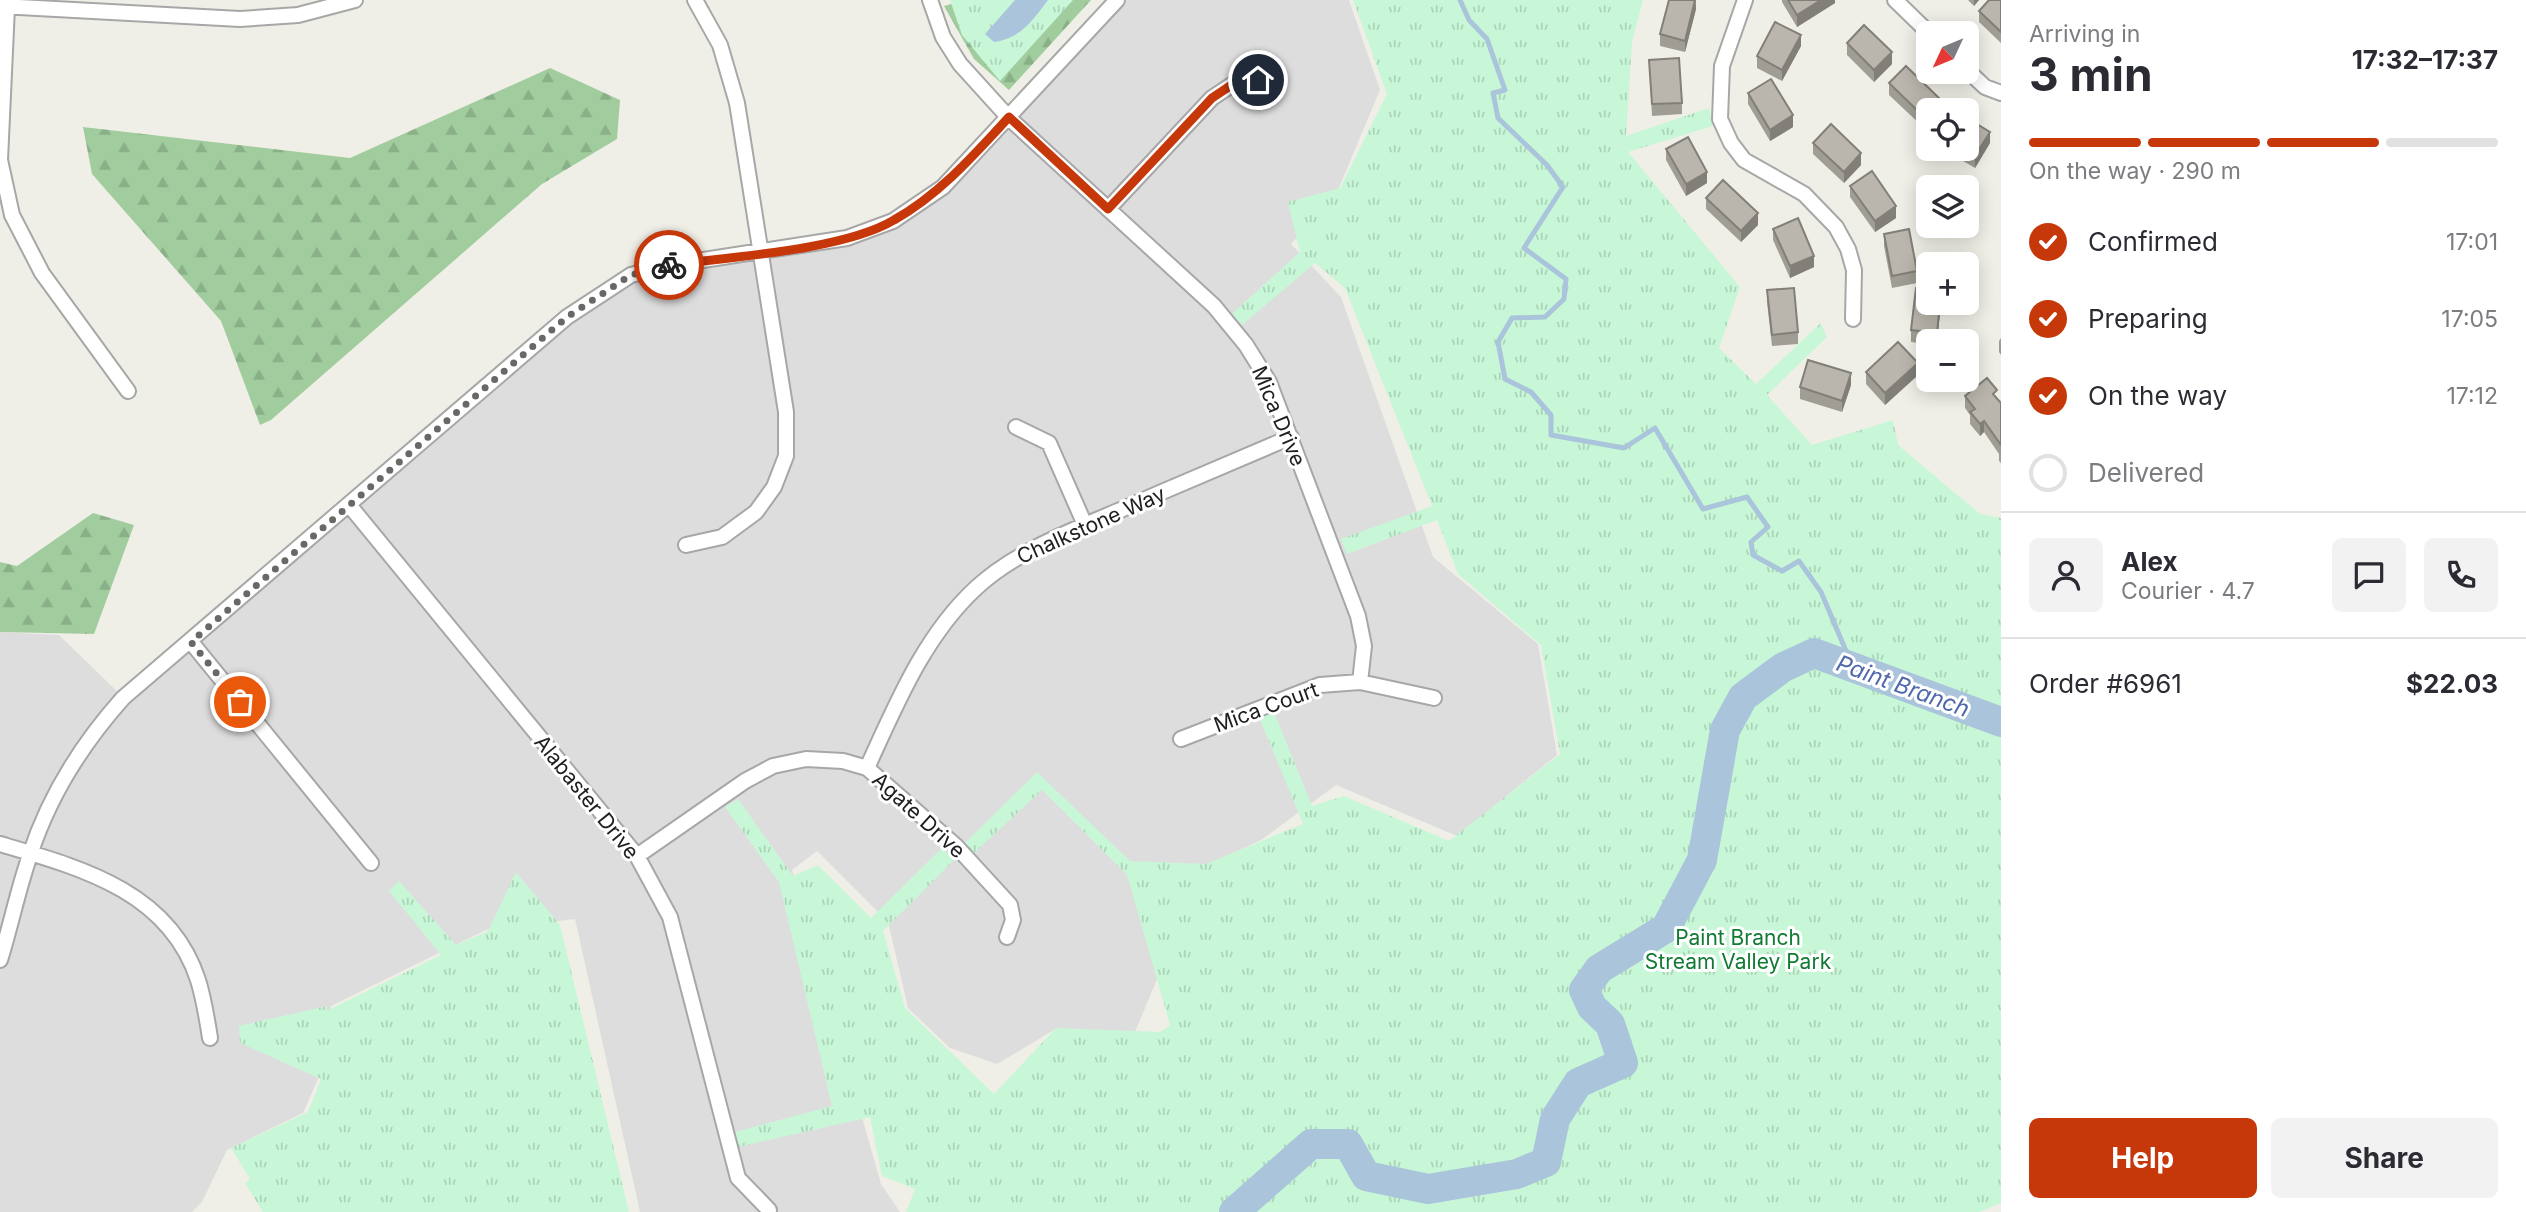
<!DOCTYPE html>
<meta charset="utf-8">
<style>
body{margin:0;font-family:Inter,sans-serif;background:#f2f2f3;color:#2b2b33;height:100vh;display:flex;flex-direction:column;font-size:26px;white-space:nowrap}
*{box-sizing:border-box;margin:0}
p{font-size:23px;color:#7c7c81}
.icon{flex:none;width:38px;height:38px;fill:none;stroke:currentColor;stroke-width:2;stroke-linecap:round;stroke-linejoin:round}
.map{position:relative;flex:1;overflow:hidden}
.panel{display:flex;flex-direction:column;background:#fff;width:525px}
.panel>*{flex:none}
.needle{width:46px;rotate:226deg}
.controls{position:absolute;left:1916px;top:21px;display:grid;gap:14px}
.controls a{display:grid;place-items:center;width:63px;height:63px;border-radius:10px;background:#fff;box-shadow:0 4px 18px #0003;font-size:35px}
.pin{position:absolute;display:grid;place-items:center;width:60px;height:60px;color:#fff;margin:-30px;border:4px solid #fff;border-radius:50%;box-shadow:0 2px 7px #0007}
.courier{position:absolute;display:grid;place-items:center;width:70px;height:70px;margin:-35px;border:5px solid #c6370a;border-radius:50%;background:#fff;color:#222;box-shadow:0 2px 9px #0007}
.head em{font-style:normal;font-weight:700}
.head div{display:flex;flex-direction:column-reverse}
.head{display:flex;align-items:center;justify-content:space-between;height:119px;padding:0 28px}
h1{font-size:46px;font-weight:700;line-height:52px}
.bar{display:grid;grid-template-columns:repeat(4,1fr);gap:10px 7px;align-content:center;height:84px;padding:0 28px}
.bar i{height:9px;border-radius:5px;background:#e1e1e2}
.bar .selected{background:#c6370a}
.bar p{grid-column:span 4}
.line{display:flex;align-items:center;gap:18px;padding:0 28px;border-top:2px solid #e1e1e2}
.line div{flex:1}
.round{display:grid;place-items:center;flex:none;width:74px;height:74px;border-radius:10px;background:#f2f2f3}
ol{padding:0 28px;list-style:none}
li{display:flex;align-items:center;gap:21px;height:77px}
li p{margin-inline-start:auto}
li .icon{padding:7px;border-radius:50%;background:#c6370a;color:#fff;stroke-width:4}
li:last-child{color:#7c7c81}
li i{width:38px;height:38px;border:4px solid #e1e1e2;border-radius:50%}
.primary-button{display:flex;gap:14px;margin-top:auto;padding:14px 28px}
.primary-button a{flex:1;height:80px;border-radius:10px;background:#c6370a;color:#fff;font-size:28px;font-weight:700;line-height:80px;text-align:center}
.primary-button a+a{background:#f2f2f3;color:#2b2b33}
main{display:flex;flex:1;min-height:0}
.map>svg:first-child{display:block}
.residential{fill:#dedddd}
.forest{fill:url(#forest-firs)}
.park{fill:url(#park-tufts)}
.water{fill:#aac4db}
.lines{fill:none;stroke-linecap:round;stroke-linejoin:round}
.stream{stroke:#aac4db;stroke-width:5}
.river{stroke:#aac4db;stroke-width:30}
.minor-casing{stroke:#a7a7a7;stroke-width:18}
.minor{stroke:#fff;stroke-width:14}
.wall{fill:#a09d95}
.shaded-wall{fill:#827f79}
.building{fill:#bab6ad;stroke:#827f79;stroke-width:2}
.done{stroke:#696866;stroke-width:7;stroke-dasharray:0 12.6}
.route{stroke:#c6370a;stroke-width:9}
.labels{text-anchor:middle;dominant-baseline:central;stroke-width:6;stroke-linejoin:round;paint-order:stroke}
.street-label{font-size:21px;fill:#202020;stroke:#fff}
.park-label{font-size:21px;fill:#117b34;stroke:#fff}
.water-label{font-size:23px;font-style:italic;fill:#5068ac;stroke:#fff}
</style>
<main>
<div class="map">
<svg width="2001" height="1212" viewBox="0 0 2001 1212">
<defs>
<pattern id="forest-firs" width="22" height="20" patternUnits="userSpaceOnUse" patternTransform="scale(1.75)"><rect width="22" height="20" fill="#a1cd9e"/><path d="M5 1l3.5 6h-7zM16 11l3.5 6h-7z" fill="#8ab088"/></pattern>
<pattern id="park-tufts" width="24" height="20" patternUnits="userSpaceOnUse" patternTransform="scale(1.75)"><rect width="24" height="20" fill="#c7f7d7"/><path d="M3 7l-1-3M5 7V3M7 7l1-3M15 17l-1-3M17 17v-4M19 17l1-3" fill="none" stroke="#abd3b8"/></pattern>
</defs>
<rect width="100%" height="100%" fill="#f0efe7"/>
<path class="residential" d="M1117 0H1349L1380 90 1338 190 1291 244 1341 297 1433 557 1538 644 1557 755 1457 836 1336 785 1261 840 1204 867 1135 1032 1054 1030 997 1064 950 1048 908 1008 888 922 817 851 792 870 881 1184 900 1212H640L575 919 486 930 331 1006 318 1079 303 1113 227 1150 202 1202 192 1212H0V632L59 635 124 698 567 317 631 275 847 238 943 186Z"/>
<path class="forest" d="M966 0H1091L1009 90 974 59 944 6Z
M550 68 620 100 617 139 542 184 271 420 260 425 221 321 92 174 83 127 350 158Z
M93 513 134 525 94 634 0 632V562L17 566Z"/>
<path class="park" d="M950 0H1073L1000 81 962 35Z
M1353 0H1643L1632 42 1626 136 1709 108 1713 126 1628 152 1740 287 1719 348 1756 384 1821 323 1827 337 1767 395 1812 445 1893 420 1898 445 1980 514 2001 518V1203L1979 1212H906L915 1189 882 1176 870 1117 738 1147 735 1132 832 1106 779 882 725 807 738 799 793 876 818 865 871 918 942 848 954 860 883 931 905 1008 994 1094 1056 1028 1160 1032 1170 1025 1127 875 1042 790 974 853 965 843 1037 772 1130 861 1206 864 1303 824 1259 717 1274 712 1312 806 1344 796 1449 841 1560 754 1541 645 1458 574 1437 520 1347 554 1341 539 1432 506 1345 288 1315 263 1242 325 1232 314 1300 252 1288 202 1340 188 1387 94Z
M516 872 560 925 629 1212H263L245 1183 250 1179 231 1148 308 1112 321 1079 240 1043 239 1026 327 1006 326 1011 441 955 389 891 399 881 456 945 488 931Z"/>
<path class="water" d="M1015 0H1048C1033 20 1020 39 994 42L985 34Z"/>
<g class="lines">
<path class="stream" d="M1460 0 1469 20 1487 39 1505 90 1493 93 1498 118 1547 165 1563 187 1524 248 1566 279 1564 299 1545 317 1512 318 1498 342 1505 379 1531 392 1551 415V435L1624 448 1655 428 1703 509 1747 497 1768 527 1751 542 1753 555 1782 571 1799 561 1821 592 1852 665"/>
<path class="river" d="M1234 1212 1311 1144H1348L1366 1176 1428 1189 1517 1174 1546 1162 1555 1119 1578 1083 1623 1063 1610 1024 1592 1007 1584 990 1599 969 1666 928 1702 860 1725 730 1743 697 1782 668 1814 653 2001 722"/>
<g class="minor-casing">
<path id="minor" d="M930 0 943 37 960 64 1009 118 1214 306 1246 345 1269 382 1358 616 1364 646 1360 682
M1745 0 1722 66 1720 119 1731 143 1744 160 1804 194 1836 227 1848 249 1854 270 1853 319
M1895 0 1929 33
M0 6 240 19 298 15 355 0
M7 7 0 160 12 215 42 273 128 391
M1967 70 1985 87 2001 93
M1108 209 1212 98 1233 84 1258 80
M1016 427 1049 443 1085 525
M350 506 637 856 670 917 738 1178 769 1210
M686 545 722 537 756 512 774 487 786 456V412L737 103 720 45 695 0
M191 642 371 863
M1181 739 1320 685 1360 682 1434 698
M867 768C896 705 924 636 976 588 1017 550 1074 530 1125 508 1180 484 1235 461 1291 437
M0 844C81 868 169 891 198 980 204 999 207 1019 210 1038
M637 856 745 781 773 766 806 759 843 761 867 768 956 846 1010 905 1013 920 1007 937
M0 960C11 925 18 889 30 855 49 796 82 744 123 698L567 317 631 275 664 266 847 238 893 221 943 187 1117 0"/>
</g>
<use href="#minor" class="minor"/>
</g>
<path class="wall" d="M1696 0V9L1685 52 1660 46V34Z
M1782 0H1835V3L1797 27 1782 2Z
M1968 0H1979L1974 6Z
M2001 0V43L1979 22V11Z
M1847 43 1892 64 1874 82 1847 55Z
M1801 46 1782 81 1757 68V56Z
M1649 60 1682 103V114L1652 116Z
M1889 83 1939 109 1928 110V120L1922 126 1889 95Z
M1748 93 1793 127 1770 141 1748 104Z
M1813 143 1861 165 1844 183 1813 154Z
M1990 143 1975 168 1943 149H1967Z
M1666 149 1707 183 1686 196 1666 160Z
M1850 186 1896 218 1875 232 1850 197Z
M1706 198 1758 225 1741 242 1706 209Z
M1773 229 1814 267 1790 278 1773 240Z
M1884 234 1917 271V283L1892 288 1884 246Z
M1767 290 1798 332V344L1772 346 1767 302Z
M1928 303H1941L1937 341H1928V344L1911 342V330Z
M2001 338V355L1999 352V341Z
M1866 372 1918 375 1885 405 1866 384Z
M1851 385 1842 412 1800 399V387Z
M1965 396 1997 399 2001 403V463L1999 461V454L1984 432 1980 436 1970 424V415L1965 408Z"/>
<path class="shaded-wall" d="M1695 0 1696 9 1685 52V41Z
M1821 0H1835V3L1797 27V15Z
M1974 0H1979L1974 6Z
M1801 35V46L1782 81V70Z
M1892 52V64L1874 82V70Z
M1939 98V109L1938 110H1928V120L1922 126V115Z
M1793 115V127L1770 141V130Z
M1990 132V143L1975 168V156Z
M1861 153V165L1844 183V172Z
M1707 172V183L1686 196V184Z
M1896 206V218L1875 232V221Z
M1758 213V225L1741 242V231Z
M1814 256V267L1790 278V266Z
M1940 303H1941L1937 341V333Z
M1918 363V375L1885 405V393Z
M1851 373V385L1842 412V401Z
M1984 421V432L1980 436V424Z"/>
<path class="building" d="M1669 0H1695L1685 41 1660 34Z
M1788 0H1821L1797 15Z
M1989 0H2001V32L1979 11Z
M1775 22 1801 35 1782 70 1757 56Z
M1864 25 1892 52 1874 70 1847 43Z
M1679 58 1682 103 1652 104 1649 60Z
M1906 66 1939 98 1922 115 1889 83Z
M1771 79 1793 115 1770 130 1748 93Z
M1967 118 1990 132 1975 156 1962 149H1967Z
M1831 124 1861 153 1844 172 1813 143Z
M1688 137 1707 172 1686 184 1666 149Z
M1872 171 1896 206 1875 221 1850 186Z
M1723 180 1758 213 1741 231 1706 198Z
M1798 218 1814 256 1790 266 1773 229Z
M1909 229 1917 271 1892 276 1884 234Z
M1794 288 1798 332 1772 335 1767 290Z
M1916 288 1928 289V303H1940L1937 333 1911 330Z
M1898 342 1918 363 1885 393 1866 372Z
M1808 360 1851 373 1842 401 1800 387Z
M1987 378 1997 390 1993 394 2001 403V445L1984 421 1980 424 1970 412 1975 409 1965 396Z"/>
<g class="lines">
<path class="done" d="M240 702 191 642 567 317 631 275 669 265"/>
<path class="route" d="M669 265C730 257 844 250 894 220 940 194 974 155 1009 117L1108 209 1212 98 1233 84 1258 80"/>
</g>
<g class="labels">
<g class="street-label">
<text transform="translate(1279 416) rotate(67)">Mica Drive</text>
<text transform="translate(1091 525) rotate(-24)">Chalkstone Way</text>
<text transform="translate(1266 707) rotate(-20)">Mica Court</text>
<text transform="translate(587 797) rotate(51)">Alabaster Drive</text>
<text transform="translate(919 815) rotate(42)">Agate Drive</text>
</g>
<g class="park-label">
<text x="1738" y="937">Paint Branch<tspan x="1738" dy="24">Stream Valley Park</tspan></text>
</g>
<g class="water-label">
<text transform="translate(1903 686) rotate(20)">Paint Branch</text>
</g>
</g>
</svg>
<div class="controls">
<a><svg class="needle" viewBox="-14 -14 28 28"><path d="M0-13l5 13h-10z" fill="#e53935"/><path d="M0 13l5-13h-10z" fill="#7c7c81"/></svg></a>
<a><svg class="icon" aria-label="locate" viewBox="0 0 24 24"><circle cx="12" cy="12" r="6"/><path d="M12 2v4M12 18v4M2 12h4M18 12h4"/></svg></a>
<a><svg class="icon" aria-label="layers" viewBox="0 0 24 24"><path d="M12 4l9 5-9 5-9-5zM3 14l9 5 9-5"/></svg></a>
<a>+</a>
<a>−</a>
</div>
<div class="pin" style="left:240px;top:702px;background:#ea580c"><svg class="icon" aria-label="bag" viewBox="0 0 24 24"><path d="M5 8h14l-1 12H6zM9 8a3 3 0 0 1 6 0"/></svg></div>
<div class="pin" style="left:1258px;top:80px;background:#1f2937"><svg class="icon" aria-label="home" viewBox="0 0 24 24"><path d="M3 11l9-7 9 7M6 9v11h12V9"/></svg></div>
<div class="courier" style="left:669px;top:265px"><svg class="icon" aria-label="bike" viewBox="0 0 24 24"><circle cx="6" cy="16" r="4"/><circle cx="18" cy="16" r="4"/><path d="M6 16l4-8h5l3 8M10 8l3 8H6M13 5h3"/></svg></div>
</div>
<section class="panel">
<div class="head"><div><h1>3 min</h1><p>Arriving in</p></div><em>17:32–17:37</em></div>
<div class="bar"><i class="selected"></i><i class="selected"></i><i class="selected"></i><i></i><p>On the way · 290 m</p></div>
<ol>
<li><svg class="icon" aria-label="check" viewBox="0 0 24 24"><path d="M5 12l5 5 9-10"/></svg>Confirmed<p>17:01</p></li>
<li><svg class="icon" aria-label="check" viewBox="0 0 24 24"><path d="M5 12l5 5 9-10"/></svg>Preparing<p>17:05</p></li>
<li><svg class="icon" aria-label="check" viewBox="0 0 24 24"><path d="M5 12l5 5 9-10"/></svg>On the way<p>17:12</p></li>
<li><i></i>Delivered</li>
</ol>
<div class="line" style="height:126px"><a class="round"><svg class="icon" aria-label="person" viewBox="0 0 24 24"><circle cx="12" cy="8" r="4"/><path d="M4 21q1-7 8-7t8 7"/></svg></a><div><b>Alex</b><p>Courier · 4.7</p></div><a class="round"><svg class="icon" aria-label="chat" viewBox="0 0 24 24"><path d="M4 5h16v11H9l-5 4z"/></svg></a><a class="round"><svg class="icon" aria-label="phone" viewBox="0 0 24 24"><path d="M5 4h4l2 5-3 2q2 4 5 5l2-3 5 2v4C11 20 4 13 5 4z"/></svg></a></div>
<div class="line" style="height:91px"><div>Order #6961</div><b>$22.03</b></div>
<div class="primary-button"><a>Help</a><a>Share</a></div>
</section>
</main>
